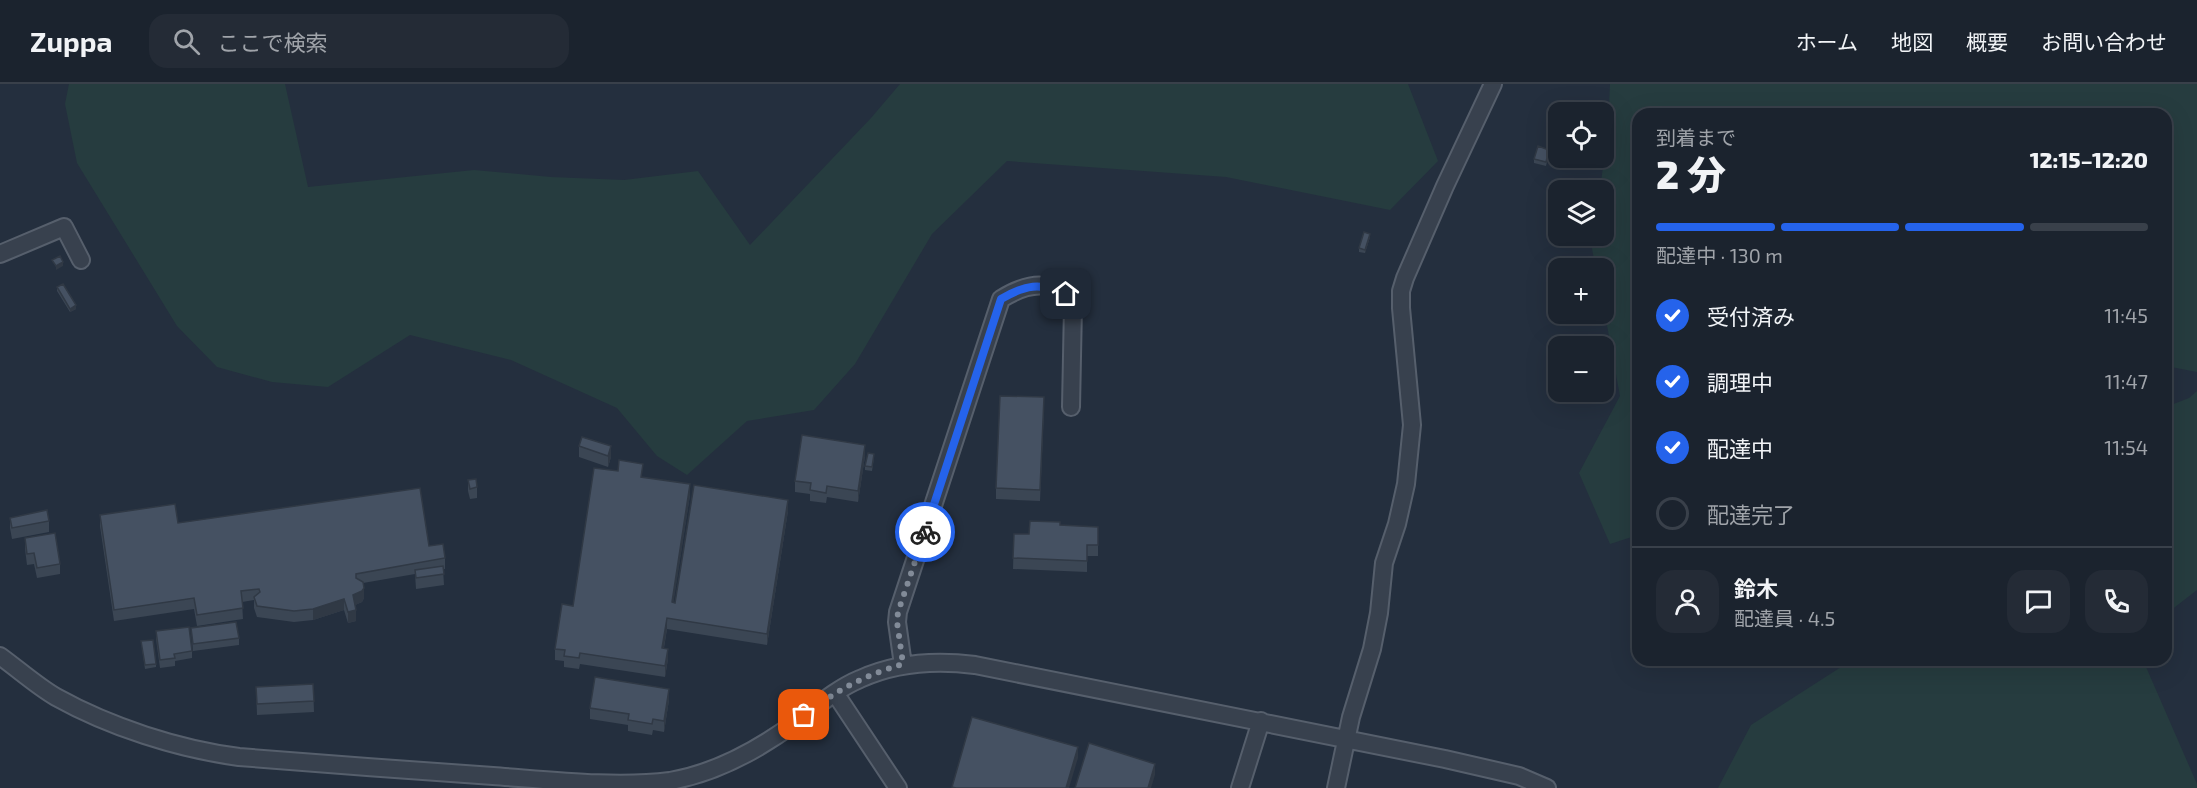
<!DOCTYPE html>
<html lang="ja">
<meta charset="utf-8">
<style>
body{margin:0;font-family:"Exo 2","Noto Sans JP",sans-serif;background:#242b36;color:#f1f3f6;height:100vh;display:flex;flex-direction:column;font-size:22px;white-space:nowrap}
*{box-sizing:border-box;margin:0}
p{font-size:20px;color:#a0a4aa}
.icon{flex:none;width:33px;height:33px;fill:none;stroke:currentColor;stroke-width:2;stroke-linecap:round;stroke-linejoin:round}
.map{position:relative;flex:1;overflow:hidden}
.sheet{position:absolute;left:1632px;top:24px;width:540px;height:558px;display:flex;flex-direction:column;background:#1b232e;border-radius:18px;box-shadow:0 6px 24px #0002,0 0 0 2px #39404a}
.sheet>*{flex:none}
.tools{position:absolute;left:1548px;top:18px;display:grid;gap:12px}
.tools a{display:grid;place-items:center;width:66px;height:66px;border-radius:12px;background:#1b232e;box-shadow:0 6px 24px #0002,0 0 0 2px #39404a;font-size:30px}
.pin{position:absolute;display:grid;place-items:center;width:51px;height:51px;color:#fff;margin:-26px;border-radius:12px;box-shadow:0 3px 9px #0006}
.courier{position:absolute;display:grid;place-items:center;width:60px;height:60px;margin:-30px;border:4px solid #2563eb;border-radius:50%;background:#fff;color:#222;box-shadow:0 2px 8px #0007}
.overview em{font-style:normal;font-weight:800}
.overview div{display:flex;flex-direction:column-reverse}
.overview{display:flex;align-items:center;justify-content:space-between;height:102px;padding:0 24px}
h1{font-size:39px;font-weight:800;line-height:45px}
.bar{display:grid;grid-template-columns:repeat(4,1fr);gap:9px 6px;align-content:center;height:72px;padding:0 24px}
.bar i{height:8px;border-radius:4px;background:#39404a}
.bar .on{background:#2563eb}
.bar p{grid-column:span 4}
.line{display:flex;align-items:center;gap:15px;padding:0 24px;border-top:2px solid #39404a}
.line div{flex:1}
.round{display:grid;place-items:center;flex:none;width:63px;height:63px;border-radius:18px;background:#242b36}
ol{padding:0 24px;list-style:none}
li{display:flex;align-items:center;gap:18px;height:66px}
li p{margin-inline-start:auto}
li .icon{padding:6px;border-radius:50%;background:#2563eb;color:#fff;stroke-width:4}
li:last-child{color:#a0a4aa}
li i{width:33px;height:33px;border:3px solid #39404a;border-radius:50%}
header{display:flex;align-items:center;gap:36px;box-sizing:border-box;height:84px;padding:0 30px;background:#1b232e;border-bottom:2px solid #39404a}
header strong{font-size:28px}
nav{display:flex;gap:33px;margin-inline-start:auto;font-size:21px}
.search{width:420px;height:54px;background:#242b36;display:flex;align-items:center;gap:15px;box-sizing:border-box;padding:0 21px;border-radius:18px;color:#a0a4aa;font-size:22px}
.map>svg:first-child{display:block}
.green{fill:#263c3f}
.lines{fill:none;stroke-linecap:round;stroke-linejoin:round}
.minor-casing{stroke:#565f6c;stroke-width:20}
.minor{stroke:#38414e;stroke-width:16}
.wall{fill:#3b4654}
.shaded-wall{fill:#303945}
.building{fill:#455162;stroke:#303945;stroke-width:1.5}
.done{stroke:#828b98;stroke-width:6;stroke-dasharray:0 10.8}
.route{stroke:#2563eb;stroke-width:8}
</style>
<header>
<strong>Zuppa</strong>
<div class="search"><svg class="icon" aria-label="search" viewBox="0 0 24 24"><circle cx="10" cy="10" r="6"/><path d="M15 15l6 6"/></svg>ここで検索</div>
<nav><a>ホーム</a><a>地図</a><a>概要</a><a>お問い合わせ</a></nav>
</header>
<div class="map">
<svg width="2197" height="704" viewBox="0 0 2197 704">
<rect width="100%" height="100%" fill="#242f3e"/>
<path class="green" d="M69 0H285L308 103 474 86 551 93 624 96 698 87 750 161 871 34 900 0H1408L1438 77 1390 126 1226 93 1007 77 932 150 855 280 814 326 747 337 687 391 657 372 617 324 511 276 410 251 328 303 272 298 217 283 177 242 77 79 65 20Z
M1610 0H2197V288L2166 282V30H1638V451L1610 460 1579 389 1620 312 1604 225V184H1596L1592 165 1594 152H1604V106H1600L1608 44Z
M2197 307V506L2166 530V323L2189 314Z
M1852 576H2143L2197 700V704H1718L1751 641Z"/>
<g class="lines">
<g class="minor-casing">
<path id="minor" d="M0 170 64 143 81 176
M0 572C18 585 37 602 56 613 110 643 178 665 239 673 324 680 408 686 493 692 548 696 615 704 670 697 717 689 758 666 796 638 816 623 836 605 860 595 897 578 935 576 975 581L1445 675 1519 692 1547 704
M903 581 897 538 898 528 1001 215C1027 199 1055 193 1073 222L1071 323
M835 609 898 704
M1240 704 1261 637
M1336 704 1351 633 1372 565 1379 529 1384 479 1397 440 1406 400 1412 341 1401 224V207L1405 194 1445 102 1493 0"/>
</g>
<use href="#minor" class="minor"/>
</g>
<path class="wall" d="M1549 69 1546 82 1534 79V75Z
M1370 153 1365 169 1359 168V164Z
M57 203 76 225 70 228 57 207Z
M1044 324 1040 417 996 415V404Z
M579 362 611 373 608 383 579 373Z
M865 372 858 418 827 413 826 419 810 417V410L795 408V397Z
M874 373 872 387 865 386V382Z
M643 393 690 411 673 519H675L788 427 767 561 667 545 664 564 668 575 665 593 580 580 579 585 564 583V577L555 576V565L573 522Z
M468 396 477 403V414L470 415 468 407Z
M100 431 178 439 429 462 445 474V485H443L444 501 416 505 415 490 363 499 364 514 362 518 355 521 356 537 348 539 344 526 313 536 294 538 257 533 254 524V516L242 518 243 535 197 542 194 525 114 537 100 442Z
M10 434 49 437V448L12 455 10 444Z
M1060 441 1098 443V472H1087V488L1013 485 1014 450H1029Z
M25 454 60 480V490L37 494 34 480 27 481 25 465Z
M191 544 239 554V561L193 567Z
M156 547 192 567V574L175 577V582L160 584 156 555Z
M141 557 156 580V583L145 585Z
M313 600 314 628 257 631 256 603Z
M669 616 664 648 653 646 652 651 628 647V641L590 635V624Z"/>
<path class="shaded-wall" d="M1370 150V153L1365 169V166Z
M63 178V182L56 186V182Z
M76 221V225L70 228V225Z
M865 361V372L858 418V407Z
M611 362V373L608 383V372Z
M690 400V411L672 529V518Z
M788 416V427L767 561V550Z
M364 504V514L362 518 353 522V511Z
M344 515V526L313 536V525Z
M356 526V537L348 539V528Z
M667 534V545L662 574V564Z
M668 565V575L665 593V582Z
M669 605V616L664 648V637Z
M1078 663V674L1069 704H1066Z
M1155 680V691L1151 704H1148Z"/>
<path class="building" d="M1538 62 1549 66 1546 78 1534 75Z
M1364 148 1370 150 1365 166 1359 164Z
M60 172 63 178 56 182 52 176Z
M63 200 76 221 70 225 57 203Z
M1000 312 1044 313 1040 406 996 404Z
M802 351 865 361 858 407 827 402 826 409 810 406 811 399 795 397Z
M582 353 611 362 608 372 579 362Z
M868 369 874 370 872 383 865 382Z
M619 376 643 380 641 393 690 400 672 518 675 519 694 401 788 416 767 550 667 534 662 564 668 565 665 582 580 569 579 574 564 572 565 566 555 565 562 520 573 522 594 384 618 387Z
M476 395 477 403 470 405 468 396Z
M420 404 429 462 443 460 445 474 356 490V494L363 498 364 504 362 507 353 511 356 526 348 528 344 515 313 525 294 527 257 522 254 513 260 508 259 505 241 507 243 524 197 531 194 514 114 526 100 431 175 420 178 439Z
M47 426 49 437 12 444 10 434Z
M1030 437 1060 438V441L1098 443V461H1087V477L1013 474 1014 450H1029Z
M55 449 60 480 37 484 34 469 27 470 25 454Z
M443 482 444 490 416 494 415 486Z
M236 538 239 554 193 560 191 544Z
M189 543 192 567 174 570 175 574 160 576 156 547Z
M153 556 156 580 145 581 141 557Z
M595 593 669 605 664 637 653 635 652 640 628 636 629 630 590 624Z
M313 600 314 617 257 620 256 603Z
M972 633 1078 663 1066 704H956L952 703Z
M1089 659 1155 680 1148 704H1075Z"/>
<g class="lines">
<path class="done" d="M804 631C839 605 861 593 903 580L897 538 898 528 925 448"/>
<path class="route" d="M925 448 1001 215C1025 201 1040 198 1066 210"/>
</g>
</svg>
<div class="tools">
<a><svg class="icon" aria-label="locate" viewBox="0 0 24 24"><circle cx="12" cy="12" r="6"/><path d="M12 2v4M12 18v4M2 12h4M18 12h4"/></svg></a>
<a><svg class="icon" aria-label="layers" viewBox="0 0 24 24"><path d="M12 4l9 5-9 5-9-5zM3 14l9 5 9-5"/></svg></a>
<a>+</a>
<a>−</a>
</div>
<div class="pin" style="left:804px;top:631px;background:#ea580c"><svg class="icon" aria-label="bag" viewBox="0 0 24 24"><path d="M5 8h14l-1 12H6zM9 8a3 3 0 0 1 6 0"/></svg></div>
<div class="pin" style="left:1066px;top:210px;background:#1f2937"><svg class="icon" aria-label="home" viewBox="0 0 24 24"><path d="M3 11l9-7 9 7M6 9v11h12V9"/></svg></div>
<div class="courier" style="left:925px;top:448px"><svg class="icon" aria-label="bike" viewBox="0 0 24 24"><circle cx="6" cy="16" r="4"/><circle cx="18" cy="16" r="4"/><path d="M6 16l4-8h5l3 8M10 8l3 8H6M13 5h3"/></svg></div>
<section class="sheet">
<div class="overview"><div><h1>2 分</h1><p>到着まで</p></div><em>12:15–12:20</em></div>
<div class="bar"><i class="on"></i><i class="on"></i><i class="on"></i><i></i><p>配達中 · 130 m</p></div>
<ol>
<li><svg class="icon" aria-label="check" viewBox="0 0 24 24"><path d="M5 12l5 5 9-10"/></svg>受付済み<p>11:45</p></li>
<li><svg class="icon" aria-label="check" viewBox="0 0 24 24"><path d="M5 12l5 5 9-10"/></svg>調理中<p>11:47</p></li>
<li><svg class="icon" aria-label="check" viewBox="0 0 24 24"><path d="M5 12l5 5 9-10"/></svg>配達中<p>11:54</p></li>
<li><i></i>配達完了</li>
</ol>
<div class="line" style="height:108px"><a class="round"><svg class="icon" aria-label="person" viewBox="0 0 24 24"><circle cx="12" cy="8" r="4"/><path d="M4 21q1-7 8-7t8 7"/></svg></a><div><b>鈴木</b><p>配達員 · 4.5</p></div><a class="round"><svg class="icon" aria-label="chat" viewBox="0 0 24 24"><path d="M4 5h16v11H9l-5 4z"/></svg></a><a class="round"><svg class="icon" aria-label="phone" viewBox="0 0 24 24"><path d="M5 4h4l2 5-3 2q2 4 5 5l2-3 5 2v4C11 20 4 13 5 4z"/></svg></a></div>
</section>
</div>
